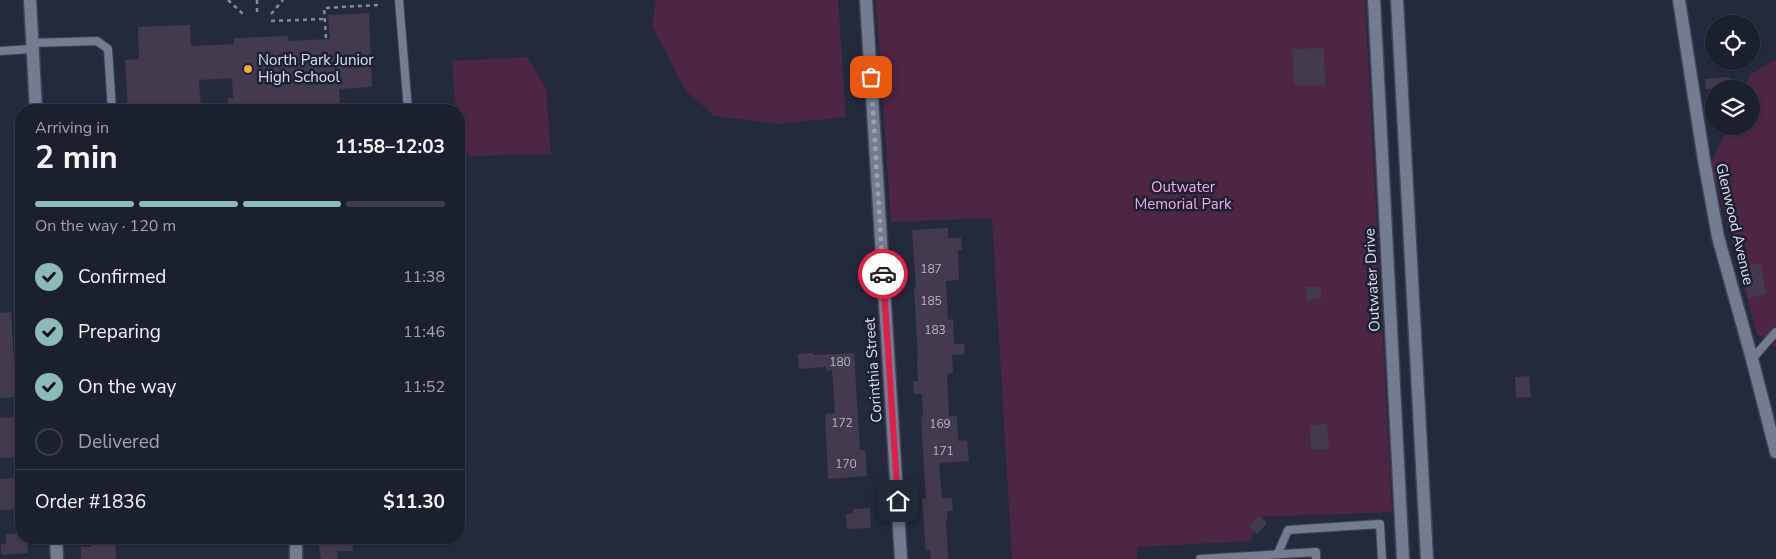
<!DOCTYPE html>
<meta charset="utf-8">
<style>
body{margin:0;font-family:"Nunito Sans",sans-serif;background:#282d3a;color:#f1f3f6;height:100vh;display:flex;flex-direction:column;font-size:19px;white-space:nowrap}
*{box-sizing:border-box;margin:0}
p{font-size:16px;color:#a0a3aa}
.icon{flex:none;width:28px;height:28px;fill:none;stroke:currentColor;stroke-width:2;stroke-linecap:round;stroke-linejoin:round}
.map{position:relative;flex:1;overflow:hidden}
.side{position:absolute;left:15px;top:104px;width:450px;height:440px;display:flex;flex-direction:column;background:#1b202e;border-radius:20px;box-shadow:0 1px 4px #0004,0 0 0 1px #393e4a}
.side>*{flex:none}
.controls{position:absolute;left:1705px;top:15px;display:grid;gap:10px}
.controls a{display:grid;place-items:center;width:55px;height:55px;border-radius:50%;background:#1b202e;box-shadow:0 1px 4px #0004,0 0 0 1px #393e4a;font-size:25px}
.pin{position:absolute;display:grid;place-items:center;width:42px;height:42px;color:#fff;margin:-21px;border-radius:10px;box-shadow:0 2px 8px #0006}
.courier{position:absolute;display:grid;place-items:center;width:50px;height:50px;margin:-25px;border:4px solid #e11d48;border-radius:50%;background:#fff;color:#222;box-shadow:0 1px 6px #0007}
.overview em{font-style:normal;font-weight:700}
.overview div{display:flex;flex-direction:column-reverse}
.overview{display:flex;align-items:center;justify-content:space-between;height:85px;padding:0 20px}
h1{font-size:32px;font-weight:700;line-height:38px}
.bar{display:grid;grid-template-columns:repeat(4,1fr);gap:8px 5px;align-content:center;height:60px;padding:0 20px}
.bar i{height:6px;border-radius:4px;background:#393e4a}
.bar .current{background:#8bbbb9}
.bar p{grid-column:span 4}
.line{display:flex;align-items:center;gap:12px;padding:0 20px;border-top:1px solid #393e4a}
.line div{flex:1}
ol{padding:0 20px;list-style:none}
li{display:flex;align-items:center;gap:15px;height:55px}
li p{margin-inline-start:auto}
li .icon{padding:5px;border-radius:50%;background:#8bbbb9;color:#111;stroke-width:4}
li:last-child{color:#a0a3aa}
li i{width:28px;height:28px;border:2px solid #393e4a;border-radius:50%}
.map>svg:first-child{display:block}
.green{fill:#4e2545}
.building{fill:#433a4f}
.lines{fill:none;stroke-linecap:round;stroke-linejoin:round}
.service-casing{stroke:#404454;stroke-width:10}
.minor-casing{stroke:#404454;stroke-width:15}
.tertiary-casing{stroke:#404454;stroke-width:15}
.path{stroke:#878c9c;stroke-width:2.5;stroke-dasharray:4 4;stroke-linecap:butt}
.service{stroke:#747c93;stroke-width:8}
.minor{stroke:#747c93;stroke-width:12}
.tertiary{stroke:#747c93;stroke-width:12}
.done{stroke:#9ca1b0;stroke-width:5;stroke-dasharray:0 9}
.route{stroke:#e11d48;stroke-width:6}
.poi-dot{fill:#eda83c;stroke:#1b2033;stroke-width:2}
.labels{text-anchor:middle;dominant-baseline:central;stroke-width:5;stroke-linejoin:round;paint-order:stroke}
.number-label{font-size:12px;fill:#b6b7c6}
.poi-label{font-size:15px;fill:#dde1ee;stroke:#1b2033;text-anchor:start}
.park-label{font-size:15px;fill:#fca8e7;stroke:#1b2033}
.street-label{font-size:15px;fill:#dde1ee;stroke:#1b2033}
</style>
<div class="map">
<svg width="1776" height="559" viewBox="0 0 1776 559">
<rect width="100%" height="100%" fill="#242a3e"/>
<path class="green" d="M656 0H838L846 117 778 124 714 116 685 89 652 26Z
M876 0H1365L1392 512 1258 517 1251 541 1137 547V559H1012L992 218 891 222Z
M527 57 546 88 551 154 470 156 459 145V110H456L452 61Z
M1776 59V348L1757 334 1711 164 1728 126H1751V89H1744L1750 75Z"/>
<path class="building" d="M369 13 372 87 339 89 340 110H229L228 98H233L232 78 199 80 201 110H128L125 60 139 59 138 27 190 25 191 46 234 44V38L288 36V41L330 39 328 15Z
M1324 48 1325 85 1294 86 1292 49Z
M1729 77 1730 89H1706L1705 79Z
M948 228V238H961L962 250H958L959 280 946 281 948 320 953 319 954 344H964L965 354 952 355 953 373 947 374 949 416H957L958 441 967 440 969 461 939 463 942 498H952L953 511H947V520H946L948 559H931L930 550 926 551 922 499H926L921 417H923L922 394H914L913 381H918L917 358H918L914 287H916L912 230Z
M1761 263 1766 294 1748 298 1742 267Z
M1306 287H1321V299L1307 300Z
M11 312 16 397 0 398V313Z
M813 353V355L854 353 860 450H865L867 476 828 479 825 414 835 413 832 370 826 371V367L799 369 798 354Z
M1529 376 1531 397 1516 398 1515 377Z
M21 417V457L0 458V418Z
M1327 424 1329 449 1311 450 1310 425Z
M21 478V509L0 510V479Z
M870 508 871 528 847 529 846 514 854 513 853 509Z
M1259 515 1267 523 1257 534 1249 527Z
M21 533V538H27L28 553 1 555V544H6V534Z
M90 538H115L116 559H81V547H91Z
M318 538H352L353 551H337L338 559H321Z"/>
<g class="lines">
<g class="service-casing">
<path id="service" d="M399 0 408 110
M32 43 97 41 108 49 112 110
M0 51 32 49
M1752 359 1776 332
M1278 553 1288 530 1380 524 1382 559
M1200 559 1316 552V559"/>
</g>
<g class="minor-casing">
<path id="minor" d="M30 0 36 110
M866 0 901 559
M1374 0 1403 559
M1397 0 1427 559
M56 538 57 559
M296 538V559"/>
</g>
<g class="tertiary-casing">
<path id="tertiary" d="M1679 0 1704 160 1718 237 1752 359 1776 452"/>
</g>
<path class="path" d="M228 0 244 15
M257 0V14
M271 14 283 0
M271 21 324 19
M326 38 324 8 378 5"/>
<use href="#service" class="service"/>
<use href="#minor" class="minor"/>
<use href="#tertiary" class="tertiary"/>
</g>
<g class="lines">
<path class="done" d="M871 77 883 274"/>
<path class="route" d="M883 274 898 501"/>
</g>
<circle class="poi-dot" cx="248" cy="69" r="5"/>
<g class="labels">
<g class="number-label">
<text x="931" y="269">187</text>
<text x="931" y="301">185</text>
<text x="935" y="330">183</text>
<text x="840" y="362">180</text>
<text x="842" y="423">172</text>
<text x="940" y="424">169</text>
<text x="943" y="451">171</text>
<text x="846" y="464">170</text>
</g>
<g class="poi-label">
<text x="258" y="60">North Park Junior<tspan x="258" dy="17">High School</tspan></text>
</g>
<g class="park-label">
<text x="1183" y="187">Outwater<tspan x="1183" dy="17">Memorial Park</tspan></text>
</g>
<g class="street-label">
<text transform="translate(1735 224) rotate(77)">Glenwood Avenue</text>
<text transform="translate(1372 280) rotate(-93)">Outwater Drive</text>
<text transform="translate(873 370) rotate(-94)">Corinthia Street</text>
</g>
</g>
</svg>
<div class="controls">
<a><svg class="icon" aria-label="locate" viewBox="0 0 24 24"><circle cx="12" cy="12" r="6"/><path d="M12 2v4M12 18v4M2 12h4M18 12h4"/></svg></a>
<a><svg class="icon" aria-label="layers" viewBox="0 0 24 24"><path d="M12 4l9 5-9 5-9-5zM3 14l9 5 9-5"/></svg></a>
</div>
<div class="pin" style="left:871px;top:77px;background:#ea580c"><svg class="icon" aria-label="bag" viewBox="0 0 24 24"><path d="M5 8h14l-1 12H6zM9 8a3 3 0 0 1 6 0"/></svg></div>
<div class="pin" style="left:898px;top:501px;background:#1f2937"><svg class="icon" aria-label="home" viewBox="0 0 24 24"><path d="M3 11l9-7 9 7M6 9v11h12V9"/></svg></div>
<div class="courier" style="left:883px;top:274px"><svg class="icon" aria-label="car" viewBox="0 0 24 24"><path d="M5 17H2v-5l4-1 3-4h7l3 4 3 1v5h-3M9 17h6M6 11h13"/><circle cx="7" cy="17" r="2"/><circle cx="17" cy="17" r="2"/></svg></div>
<section class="side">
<div class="overview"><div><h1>2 min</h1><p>Arriving in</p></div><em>11:58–12:03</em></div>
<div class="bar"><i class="current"></i><i class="current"></i><i class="current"></i><i></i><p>On the way · 120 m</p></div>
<ol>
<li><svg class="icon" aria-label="check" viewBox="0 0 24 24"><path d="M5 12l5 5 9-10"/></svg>Confirmed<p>11:38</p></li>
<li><svg class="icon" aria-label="check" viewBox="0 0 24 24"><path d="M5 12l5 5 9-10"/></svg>Preparing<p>11:46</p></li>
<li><svg class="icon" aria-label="check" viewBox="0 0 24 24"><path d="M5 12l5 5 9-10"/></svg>On the way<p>11:52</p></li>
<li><i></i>Delivered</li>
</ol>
<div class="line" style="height:65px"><div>Order #1836</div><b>$11.30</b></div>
</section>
</div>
